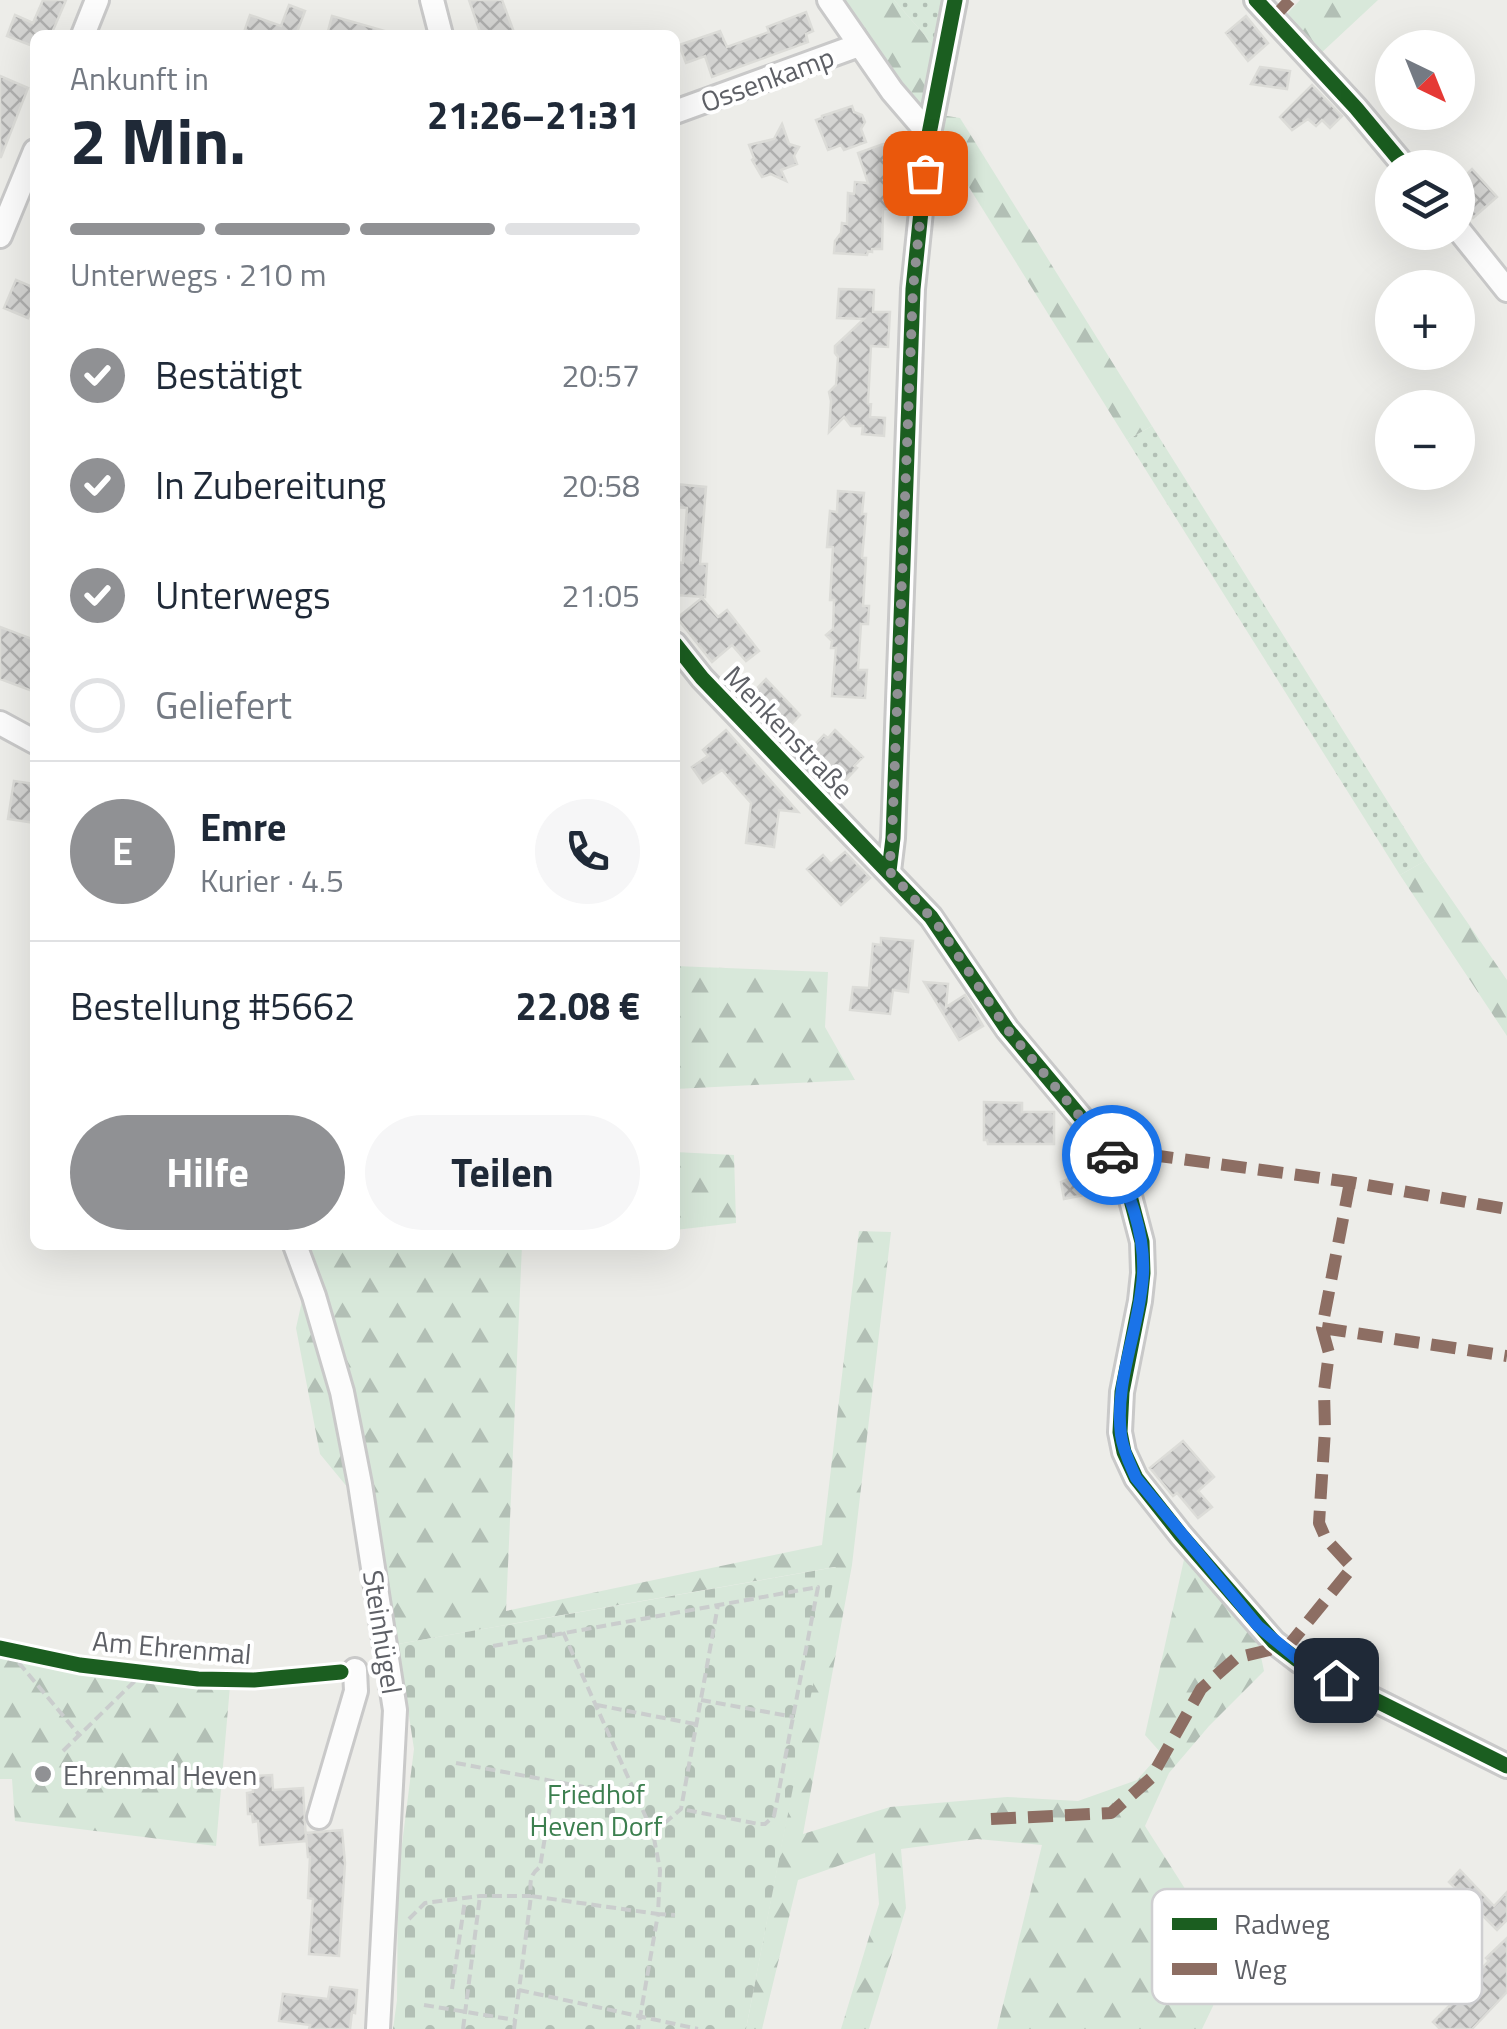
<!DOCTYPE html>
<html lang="de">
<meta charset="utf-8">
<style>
body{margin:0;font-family:"Titillium Web",sans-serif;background:#f6f6f7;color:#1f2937;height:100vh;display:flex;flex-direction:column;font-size:38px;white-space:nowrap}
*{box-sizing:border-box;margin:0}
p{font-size:32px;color:#747a83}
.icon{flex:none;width:55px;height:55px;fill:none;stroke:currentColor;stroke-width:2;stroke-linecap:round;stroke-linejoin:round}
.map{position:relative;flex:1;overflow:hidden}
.drawer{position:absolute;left:30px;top:30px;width:650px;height:1220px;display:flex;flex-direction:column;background:#fff;border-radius:15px;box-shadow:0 10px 40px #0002}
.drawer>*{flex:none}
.needle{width:65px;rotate:137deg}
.controls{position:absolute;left:1375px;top:30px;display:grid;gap:20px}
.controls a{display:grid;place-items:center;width:100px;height:100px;border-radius:50%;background:#fff;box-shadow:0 10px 40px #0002;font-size:50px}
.pin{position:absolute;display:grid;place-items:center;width:85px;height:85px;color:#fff;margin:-42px;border-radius:20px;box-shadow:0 5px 15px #0006}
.courier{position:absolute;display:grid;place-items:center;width:100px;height:100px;margin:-50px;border:8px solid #1a73e8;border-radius:50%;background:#fff;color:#222;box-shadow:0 2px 12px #0007}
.headline em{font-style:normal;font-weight:700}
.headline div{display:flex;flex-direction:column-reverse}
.headline{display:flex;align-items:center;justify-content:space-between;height:170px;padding:0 40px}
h1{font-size:65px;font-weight:700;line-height:75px}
.bar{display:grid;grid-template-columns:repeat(4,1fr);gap:15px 10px;align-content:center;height:120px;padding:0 40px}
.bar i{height:12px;border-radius:8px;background:#e0e1e3}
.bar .on{background:#909194}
.bar p{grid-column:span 4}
.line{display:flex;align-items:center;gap:25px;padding:0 40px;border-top:2px solid #e0e1e3}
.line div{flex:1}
.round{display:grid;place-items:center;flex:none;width:105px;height:105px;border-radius:52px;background:#f6f6f7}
ol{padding:0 40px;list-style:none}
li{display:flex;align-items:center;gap:30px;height:110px}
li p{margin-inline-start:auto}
li .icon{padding:10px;border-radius:50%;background:#909194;color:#fff;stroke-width:4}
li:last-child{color:#747a83}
li i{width:55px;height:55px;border:5px solid #e0e1e3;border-radius:50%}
.button{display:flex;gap:20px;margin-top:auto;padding:20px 40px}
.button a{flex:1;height:115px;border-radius:60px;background:#909194;color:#fff;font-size:40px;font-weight:700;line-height:115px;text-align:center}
.button a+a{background:#f6f6f7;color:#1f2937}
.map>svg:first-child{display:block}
.grass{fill:url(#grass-dots)}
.forest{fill:url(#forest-firs)}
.cemetery{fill:url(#cemetery-stones)}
.building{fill:url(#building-cross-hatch);stroke:#dcdcd8;stroke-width:2.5}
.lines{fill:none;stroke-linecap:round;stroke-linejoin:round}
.minor-casing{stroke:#c9c9c9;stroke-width:28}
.path{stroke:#cacdcd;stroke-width:4;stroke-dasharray:10 5;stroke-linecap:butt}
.minor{stroke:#fcfcfc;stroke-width:22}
.quiet{stroke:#8d6e63;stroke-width:12;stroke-dasharray:25 12;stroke-linecap:butt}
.cycleway-casing{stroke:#fff;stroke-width:21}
.cycleway{stroke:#1b5e20;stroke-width:15}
.done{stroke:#909194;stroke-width:10;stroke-dasharray:0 18}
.route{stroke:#1a73e8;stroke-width:12}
.poi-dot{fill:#909194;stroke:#fff;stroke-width:4}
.labels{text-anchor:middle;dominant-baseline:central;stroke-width:8;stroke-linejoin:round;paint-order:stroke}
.street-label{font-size:28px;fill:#5e6066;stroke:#fff}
.poi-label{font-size:28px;fill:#5e6066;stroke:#fff;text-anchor:start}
.park-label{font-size:28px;fill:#3c7f4f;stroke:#fff}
.key{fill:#fff;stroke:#cfcfd1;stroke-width:2.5}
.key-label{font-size:28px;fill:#5e6066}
</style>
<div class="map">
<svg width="1507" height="2029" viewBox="0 0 1507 2029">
<defs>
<pattern id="grass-dots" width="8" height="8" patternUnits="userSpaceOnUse" patternTransform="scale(2.5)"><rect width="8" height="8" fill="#d8e8da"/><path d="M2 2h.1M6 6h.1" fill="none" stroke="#b2bfb5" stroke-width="1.8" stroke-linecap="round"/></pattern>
<pattern id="forest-firs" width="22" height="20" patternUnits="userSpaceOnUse" patternTransform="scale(2.5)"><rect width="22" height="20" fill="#d8e8da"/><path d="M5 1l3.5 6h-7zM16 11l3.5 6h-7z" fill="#b2bfb5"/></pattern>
<pattern id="cemetery-stones" width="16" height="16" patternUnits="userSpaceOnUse" patternTransform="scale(2.5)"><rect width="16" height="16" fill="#d8e8da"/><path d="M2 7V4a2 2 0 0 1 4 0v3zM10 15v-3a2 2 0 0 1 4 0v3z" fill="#b2bfb5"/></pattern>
<pattern id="building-cross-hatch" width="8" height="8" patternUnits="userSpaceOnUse" patternTransform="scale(2.5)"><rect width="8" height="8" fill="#d4d4d2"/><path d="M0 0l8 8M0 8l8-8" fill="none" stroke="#afafae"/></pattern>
</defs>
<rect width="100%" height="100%" fill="#edede9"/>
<path class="grass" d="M894 0H944L936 48Z
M1152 426 1425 861 1400 875 1127 440Z"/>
<path class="forest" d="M841 0H894L936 48 927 107 911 102Z
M1300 0H1378L1319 55 1284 17Z
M941 115 960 118 1152 426 1127 440 937 136Z
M1425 861 1507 980V1036L1400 875Z
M675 966 828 972 825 1027 855 1080 675 1089Z
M675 1152 734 1155 736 1223 675 1230Z
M859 1231 891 1232 852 1565 803 1834 890 1807 1007 1797 1078 1801 1137 1780 1161 1753 1145 1735 1185 1555 1256 1633 1264 1671 1209 1726 1169 1773 1145 1826 1205 1920 1225 1981 1202 2029H997L1042 1845 977 1839 901 1849 906 1908 869 2029H841L879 1904 875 1853 798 1880 762 2029H746L835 1567 398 1644C375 1510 356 1374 310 1245H522L506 1611 822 1545Z
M304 1292 334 1401 353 1494 320 1454 296 1328Z
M0 1655C77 1668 152 1680 230 1686L216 1846 15 1821 12 1779H0Z"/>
<path class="cemetery" d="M836 1567 746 2029H393L397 2000 398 1876 414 1749 398 1644Z"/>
<path class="building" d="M43 0H66L51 35H35V47L7 36 15 15 33 23Z
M469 0H502L515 35H481Z
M289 5 305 11 297 32 300 35H243L250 15 281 26Z
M806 12 813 31 806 34 808 42 712 77 705 56 686 63 679 45 720 31 727 47 769 32 767 27Z
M332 16 385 31 384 35H327Z
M1246 16 1268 43 1248 61 1226 33Z
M1260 67 1290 71 1287 89 1251 84Z
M0 76 28 88 1 157H0Z
M1312 85 1342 116 1330 128 1322 120 1316 126 1308 119 1292 130 1280 117Z
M852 106 854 112 862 115 865 122 861 129 866 142 844 150 841 145 828 150 816 120 822 118V116Z
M782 124 789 144 799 147 794 156 797 164 781 170 786 181 771 174 762 177 752 160 754 158 749 145 774 139Z
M883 144 888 160 898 156 904 175 889 180V209H883L882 249H872V252L868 251 867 255 834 253 835 241 841 233 842 223 847 224 848 193 854 194 855 182 868 183 858 153Z
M1458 166 1466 175 1472 169 1497 197 1473 218 1458 201Z
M16 280 35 288V301L28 318 4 308Z
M839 289 874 290 873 312H890L888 347 871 346 868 403 871 404 870 417 885 418 884 436 862 434 863 426H851L844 417 829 432 831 401 829 392 836 385 838 357 835 353V346L864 319 837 318Z
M675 484 706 487 700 564H707L705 597 675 595V562L683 563 687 508 675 507Z
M838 491 864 493 862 514H866L862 558H866L863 606H869L868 624H861L858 670H867L865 698 832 696 836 648H831L832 641 826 635 833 629 834 600H830L833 547H827L830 511 837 512Z
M702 598 718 617 727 610 759 651 746 661 732 645 712 662 677 618Z
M0 627 35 640V692L0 679Z
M766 679 800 715 788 728 776 715 770 721 747 699Z
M726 730 798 812 779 810 774 847 746 843 751 803 722 770 703 783 692 767 708 756 703 750Z
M835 730 863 757 854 766 857 768 840 786 808 752 824 735 828 738Z
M14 781 35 784V823L8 819Z
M845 852 870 878 841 905 807 869 823 855 831 864Z
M881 938 913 941 908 992 893 990 890 1014 850 1010 853 987 869 988 873 944 881 945Z
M924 982 948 984 946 1007 965 995 983 1026 959 1040Z
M984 1102 1022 1103V1112H1054V1144H988L987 1140H984Z
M1094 1161 1100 1192 1064 1199 1061 1182 1071 1178 1069 1166Z
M1183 1441 1214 1477 1198 1491 1212 1507 1198 1518 1177 1493 1173 1496 1150 1468Z
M272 1775 273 1790 303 1788 306 1841 260 1845 258 1821 253 1822 252 1814H248L247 1793 253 1792 252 1776Z
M342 1830 345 1863 339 1956 309 1954 313 1899 308 1898 310 1857H308L306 1833Z
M1460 1870 1494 1906 1507 1892V1920L1497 1930 1449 1882Z
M1507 1938V1992L1472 2029H1440L1433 2022 1482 1973 1480 1970 1489 1961 1486 1958Z
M330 1987 357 1990 355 2013 352 2012 350 2029H309L310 2025 279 2021 283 1994 328 1999Z"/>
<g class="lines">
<g class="minor-casing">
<path id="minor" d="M432 0 441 35
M829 0 892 91 929 134
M1256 0 1356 108 1406 168
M83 35 97 0
M675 112 859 45
M1458 229 1507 290
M0 236 35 151
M675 644 702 678 931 917 1007 1029 1109 1151 1130 1196 1142 1242 1143 1273 1140 1301 1122 1392 1120 1432 1124 1452 1136 1478 1181 1535 1274 1642 1299 1661 1335 1680 1507 1766
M0 723 35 742
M889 871 893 838 913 289 929 134 955 0
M295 1245 314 1296 342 1392 360 1484 395 1710 378 2029
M319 1817 356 1691 355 1670"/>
</g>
<path class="path" d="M563 1632 653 1833 660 1870 658 1914 675 1915
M493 1646 818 1587 774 1816 765 1824H759L681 1809
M0 1648 80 1665 198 1679 254 1680 337 1672
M9 1651 80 1736
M701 1700 794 1717
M597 1705 695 1724
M63 1751 142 1674
M456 1763 638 1797
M653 1833 681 1809 718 1605
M409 1919 425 1903 480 1896H531C530 1883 529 1875 540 1867L554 1783
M452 1989 465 1900
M519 1990 698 2029
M424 2005 515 2020
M463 2029 480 1896
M514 2029 531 1896 658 1914 638 2029"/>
<use href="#minor" class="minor"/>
<path class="quiet" d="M1273 18 1290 0
M1111 1155 1159 1156 1350 1182 1507 1209
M1129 1156 1145 1140 1151 1127
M1350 1182 1322 1328 1507 1356
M1285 1650 1350 1570V1565L1326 1539 1319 1523 1325 1430 1324 1391 1329 1353 1322 1328
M991 1819 1111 1813 1151 1778 1201 1689 1236 1658 1281 1647"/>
<g class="cycleway-casing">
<path id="cycleway" d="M1256 0 1356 108 1406 168
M675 644 702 678 931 917 1007 1029 1109 1151 1130 1196 1142 1242 1143 1273 1140 1301 1122 1392 1120 1432 1124 1452 1136 1478 1181 1535 1274 1642 1299 1661 1335 1680 1507 1766
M889 871 893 838 913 289 929 134 955 0
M0 1648 80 1665 198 1679 254 1680 341 1672"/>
</g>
<use href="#cycleway" class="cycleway"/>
</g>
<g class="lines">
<path class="done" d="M925 173 913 289 892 838 889 871 937 924 1007 1029 1112 1155"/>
<path class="route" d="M1112 1155C1129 1193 1145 1232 1143 1274 1140 1328 1114 1381 1121 1435 1123 1451 1130 1464 1136 1478L1258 1626 1299 1660 1336 1680"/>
</g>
<circle class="poi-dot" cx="43" cy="1774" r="10"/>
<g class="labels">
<g class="street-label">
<text transform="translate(767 79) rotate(-20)">Ossenkamp</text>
<text transform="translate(789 732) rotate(46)">Menkenstraße</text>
<text transform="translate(383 1632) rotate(81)">Steinhügel</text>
<text transform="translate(172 1647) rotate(5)">Am Ehrenmal</text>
</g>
<g class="poi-label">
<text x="63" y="1774">Ehrenmal Heven</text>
</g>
<g class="park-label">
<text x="596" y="1793">Friedhof<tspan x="596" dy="32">Heven Dorf</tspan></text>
</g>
</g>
<rect x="1152" y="1889" width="330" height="115" rx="15" class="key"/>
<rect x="1172" y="1918" width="45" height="12" fill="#1b5e20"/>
<rect x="1172" y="1963" width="45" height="12" fill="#8d6e63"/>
<g class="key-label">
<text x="1234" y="1934">Radweg</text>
<text x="1234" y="1979">Weg</text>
</g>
</svg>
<div class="controls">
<a><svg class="needle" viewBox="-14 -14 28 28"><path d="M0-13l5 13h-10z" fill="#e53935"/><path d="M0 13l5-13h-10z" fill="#747a83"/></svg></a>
<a><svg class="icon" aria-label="layers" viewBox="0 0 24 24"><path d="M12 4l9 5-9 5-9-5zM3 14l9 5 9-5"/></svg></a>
<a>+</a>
<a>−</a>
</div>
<div class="pin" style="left:925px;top:173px;background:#ea580c"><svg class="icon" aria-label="bag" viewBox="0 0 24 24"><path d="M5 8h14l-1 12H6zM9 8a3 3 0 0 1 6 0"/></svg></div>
<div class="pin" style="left:1336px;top:1680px;background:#1f2937"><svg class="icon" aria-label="home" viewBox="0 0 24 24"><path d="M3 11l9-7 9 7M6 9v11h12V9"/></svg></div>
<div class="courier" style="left:1112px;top:1155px"><svg class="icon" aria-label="car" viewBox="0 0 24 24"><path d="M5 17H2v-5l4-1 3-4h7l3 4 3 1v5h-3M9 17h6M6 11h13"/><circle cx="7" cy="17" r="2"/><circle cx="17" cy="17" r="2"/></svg></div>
<section class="drawer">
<div class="headline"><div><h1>2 Min.</h1><p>Ankunft in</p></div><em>21:26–21:31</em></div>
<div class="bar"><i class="on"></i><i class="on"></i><i class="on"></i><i></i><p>Unterwegs · 210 m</p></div>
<ol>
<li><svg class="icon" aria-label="check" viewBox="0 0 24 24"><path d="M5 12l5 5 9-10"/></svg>Bestätigt<p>20:57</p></li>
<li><svg class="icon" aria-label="check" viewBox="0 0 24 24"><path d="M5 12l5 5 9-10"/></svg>In Zubereitung<p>20:58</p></li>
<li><svg class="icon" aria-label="check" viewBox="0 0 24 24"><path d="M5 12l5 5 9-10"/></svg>Unterwegs<p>21:05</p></li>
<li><i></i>Geliefert</li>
</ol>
<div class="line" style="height:180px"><b class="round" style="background:#909194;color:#fff">E</b><div><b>Emre</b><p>Kurier · 4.5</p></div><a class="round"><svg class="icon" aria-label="phone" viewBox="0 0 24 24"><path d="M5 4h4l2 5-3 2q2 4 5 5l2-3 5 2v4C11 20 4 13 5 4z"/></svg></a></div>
<div class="line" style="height:130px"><div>Bestellung #5662</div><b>22.08 €</b></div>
<div class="button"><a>Hilfe</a><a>Teilen</a></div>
</section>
</div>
